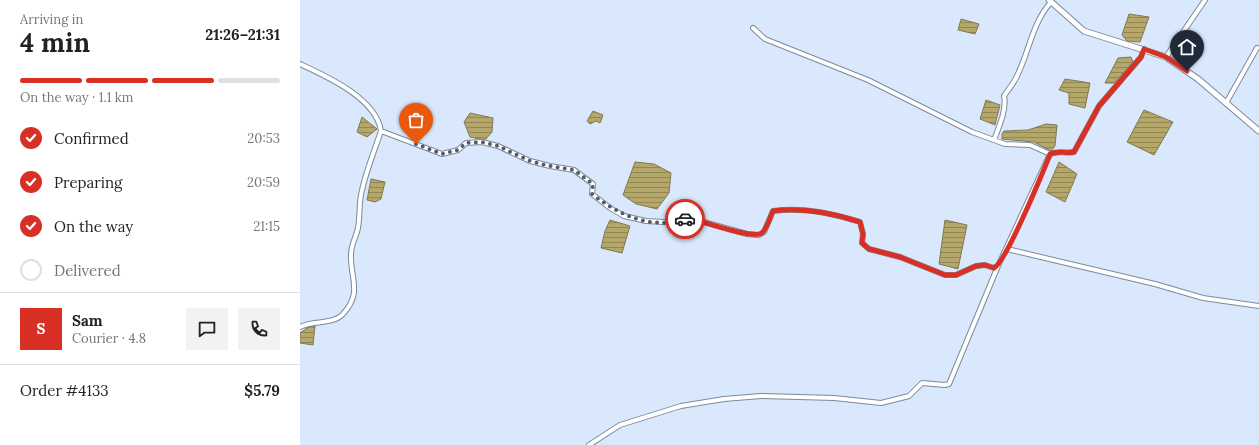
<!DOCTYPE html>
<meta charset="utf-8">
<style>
body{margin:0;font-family:Lora,serif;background:#f2f2f2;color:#222;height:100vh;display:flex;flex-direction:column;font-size:15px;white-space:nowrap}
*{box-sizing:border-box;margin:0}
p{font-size:13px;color:#767676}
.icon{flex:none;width:22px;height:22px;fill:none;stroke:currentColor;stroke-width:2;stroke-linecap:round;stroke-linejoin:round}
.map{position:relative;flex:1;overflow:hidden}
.drawer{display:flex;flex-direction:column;background:#fff;width:300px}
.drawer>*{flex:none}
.pin{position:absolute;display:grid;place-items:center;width:34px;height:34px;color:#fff;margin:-41px -17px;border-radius:50% 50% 50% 0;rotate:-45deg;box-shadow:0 0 4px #0007}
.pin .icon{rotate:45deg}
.courier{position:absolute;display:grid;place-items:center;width:40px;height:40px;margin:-20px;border:3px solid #d93025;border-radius:50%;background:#fff;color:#222;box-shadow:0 1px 5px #0007}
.summary em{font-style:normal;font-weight:700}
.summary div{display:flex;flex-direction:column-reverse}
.summary{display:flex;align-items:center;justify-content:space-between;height:68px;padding:0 20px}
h1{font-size:26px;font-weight:700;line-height:30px}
.bar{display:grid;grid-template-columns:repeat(4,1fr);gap:6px 4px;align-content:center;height:48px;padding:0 20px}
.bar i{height:5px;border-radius:3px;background:#e0e0e0}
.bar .current{background:#d93025}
.bar p{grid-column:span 4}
.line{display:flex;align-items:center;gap:10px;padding:0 20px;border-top:1px solid #e0e0e0}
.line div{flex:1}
.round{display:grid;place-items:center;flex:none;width:42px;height:42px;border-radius:0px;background:#f2f2f2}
ol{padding:0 20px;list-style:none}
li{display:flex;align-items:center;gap:12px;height:44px}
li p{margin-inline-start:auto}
li .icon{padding:4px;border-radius:50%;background:#d93025;color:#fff;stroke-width:4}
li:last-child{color:#767676}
li i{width:22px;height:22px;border:2px solid #e0e0e0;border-radius:50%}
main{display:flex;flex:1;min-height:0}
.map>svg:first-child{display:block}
.water{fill:url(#water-rules);stroke:#827950}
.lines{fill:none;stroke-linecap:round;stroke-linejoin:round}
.minor-casing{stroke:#7c8a9c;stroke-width:6}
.tertiary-casing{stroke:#7c8a9c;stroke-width:7}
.minor{stroke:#fff;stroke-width:4}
.tertiary{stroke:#fff;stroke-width:5}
.done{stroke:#525c66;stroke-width:4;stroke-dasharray:0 7.2}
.route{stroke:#d93025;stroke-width:5}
</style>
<main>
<section class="drawer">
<div class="summary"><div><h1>4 min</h1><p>Arriving in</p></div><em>21:26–21:31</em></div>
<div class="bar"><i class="current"></i><i class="current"></i><i class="current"></i><i></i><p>On the way · 1.1 km</p></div>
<ol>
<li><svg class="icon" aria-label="check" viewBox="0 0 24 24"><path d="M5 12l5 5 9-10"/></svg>Confirmed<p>20:53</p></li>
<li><svg class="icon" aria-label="check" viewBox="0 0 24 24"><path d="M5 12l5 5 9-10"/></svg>Preparing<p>20:59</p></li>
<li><svg class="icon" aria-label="check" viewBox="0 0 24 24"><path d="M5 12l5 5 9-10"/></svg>On the way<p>21:15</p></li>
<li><i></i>Delivered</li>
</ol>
<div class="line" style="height:72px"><b class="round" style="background:#d93025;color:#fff">S</b><div><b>Sam</b><p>Courier · 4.8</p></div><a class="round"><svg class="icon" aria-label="chat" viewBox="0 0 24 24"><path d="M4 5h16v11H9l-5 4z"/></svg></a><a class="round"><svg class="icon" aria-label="phone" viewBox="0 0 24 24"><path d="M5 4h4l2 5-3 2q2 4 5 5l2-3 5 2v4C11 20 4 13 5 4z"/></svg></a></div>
<div class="line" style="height:52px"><div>Order #4133</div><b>$5.79</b></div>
</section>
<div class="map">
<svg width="959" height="445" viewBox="0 0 959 445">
<defs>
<pattern id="water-rules" width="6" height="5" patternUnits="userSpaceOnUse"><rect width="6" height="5" fill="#b5a669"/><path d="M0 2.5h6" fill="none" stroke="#918655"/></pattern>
</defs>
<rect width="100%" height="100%" fill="#d9e8fc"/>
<path class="water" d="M829 14 849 17 840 42 827 41 822 35Z
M661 19 679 24 675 34 658 30Z
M831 57 833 62 814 83H805L818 58Z
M765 79 790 83 785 108 769 104V93L759 90Z
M686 100 700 105 695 125 680 119Z
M844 110 873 122 854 155 827 142Z
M293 111 303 115 300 123 296 121 290 124 287 121Z
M170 113 193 118 192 132 185 140 170 137 164 122Z
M62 117 77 129 67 137 57 132Z
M746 124 757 125 755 146 751 151 734 142 702 139V134L704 131 728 130Z
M335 162 354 164 371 173 369 193 357 209 336 204 323 195Z
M759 162 777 174 765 202 746 192Z
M71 179 85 182 81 199 75 202 67 200Z
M310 220 330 226 322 253 301 248 305 231Z
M645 220 667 225 658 269 639 264Z
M10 326H15L13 345 0 343V333Z"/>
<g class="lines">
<g class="minor-casing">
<path id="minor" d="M453 28 465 39 568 80 672 132 705 144 730 145 750 154
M866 57 905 0
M0 64C26 76 76 98 81 131 74 152 65 173 61 195 59 205 60 217 58 228 56 237 51 245 51 254 50 279 63 292 43 314 33 325 12 320 0 327
M926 103 957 48
M81 131 142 154 158 150 166 143 182 142 198 146 230 161 250 166 274 170 293 184 292 194 310 208 324 216 346 221 364 222H376L389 218 447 234 459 235 464 232 473 211C503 207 531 213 560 222L563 234 562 243 569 249 600 257 645 275H656L676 266 685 265 694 268 698 266 750 154C759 150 766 154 774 152L799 106 841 57 844 49
M694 140C699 127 707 109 704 96 708 90 713 84 716 78 729 53 732 23 751 2
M707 249 855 284 903 298 959 306
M289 445 320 425 381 406 424 399 461 396 534 398 581 403 609 396 622 383 645 385 649 384 698 266"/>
</g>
<g class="tertiary-casing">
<path id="tertiary" d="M749 0 784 31 866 57 898 79 959 131"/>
</g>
<use href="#minor" class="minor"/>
<use href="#tertiary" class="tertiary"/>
</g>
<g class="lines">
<path class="done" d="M116 144 142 154 158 150 166 143 182 142 198 146 230 161 250 166 274 170 293 184 292 194C319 215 350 230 385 219"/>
<path class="route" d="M385 219 389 218C402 221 453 240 462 233 467 229 470 217 473 211 503 207 532 213 560 222L563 234 562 243 569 249 600 257 645 275H656L676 266 685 265 694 268C706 262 743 172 750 154 758 150 766 154 774 152L799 106 841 57 844 49 866 57 887 71"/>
</g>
</svg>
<div class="pin" style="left:116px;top:144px;background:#ea580c"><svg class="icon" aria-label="bag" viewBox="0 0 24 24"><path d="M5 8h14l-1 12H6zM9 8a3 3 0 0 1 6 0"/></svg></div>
<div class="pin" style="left:887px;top:71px;background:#1f2937"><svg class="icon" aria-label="home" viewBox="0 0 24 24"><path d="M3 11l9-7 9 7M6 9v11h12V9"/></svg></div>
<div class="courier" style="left:385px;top:219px"><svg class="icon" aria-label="car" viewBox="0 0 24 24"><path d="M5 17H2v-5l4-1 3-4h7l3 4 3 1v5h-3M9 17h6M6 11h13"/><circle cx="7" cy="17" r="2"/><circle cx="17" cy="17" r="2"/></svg></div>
</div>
</main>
